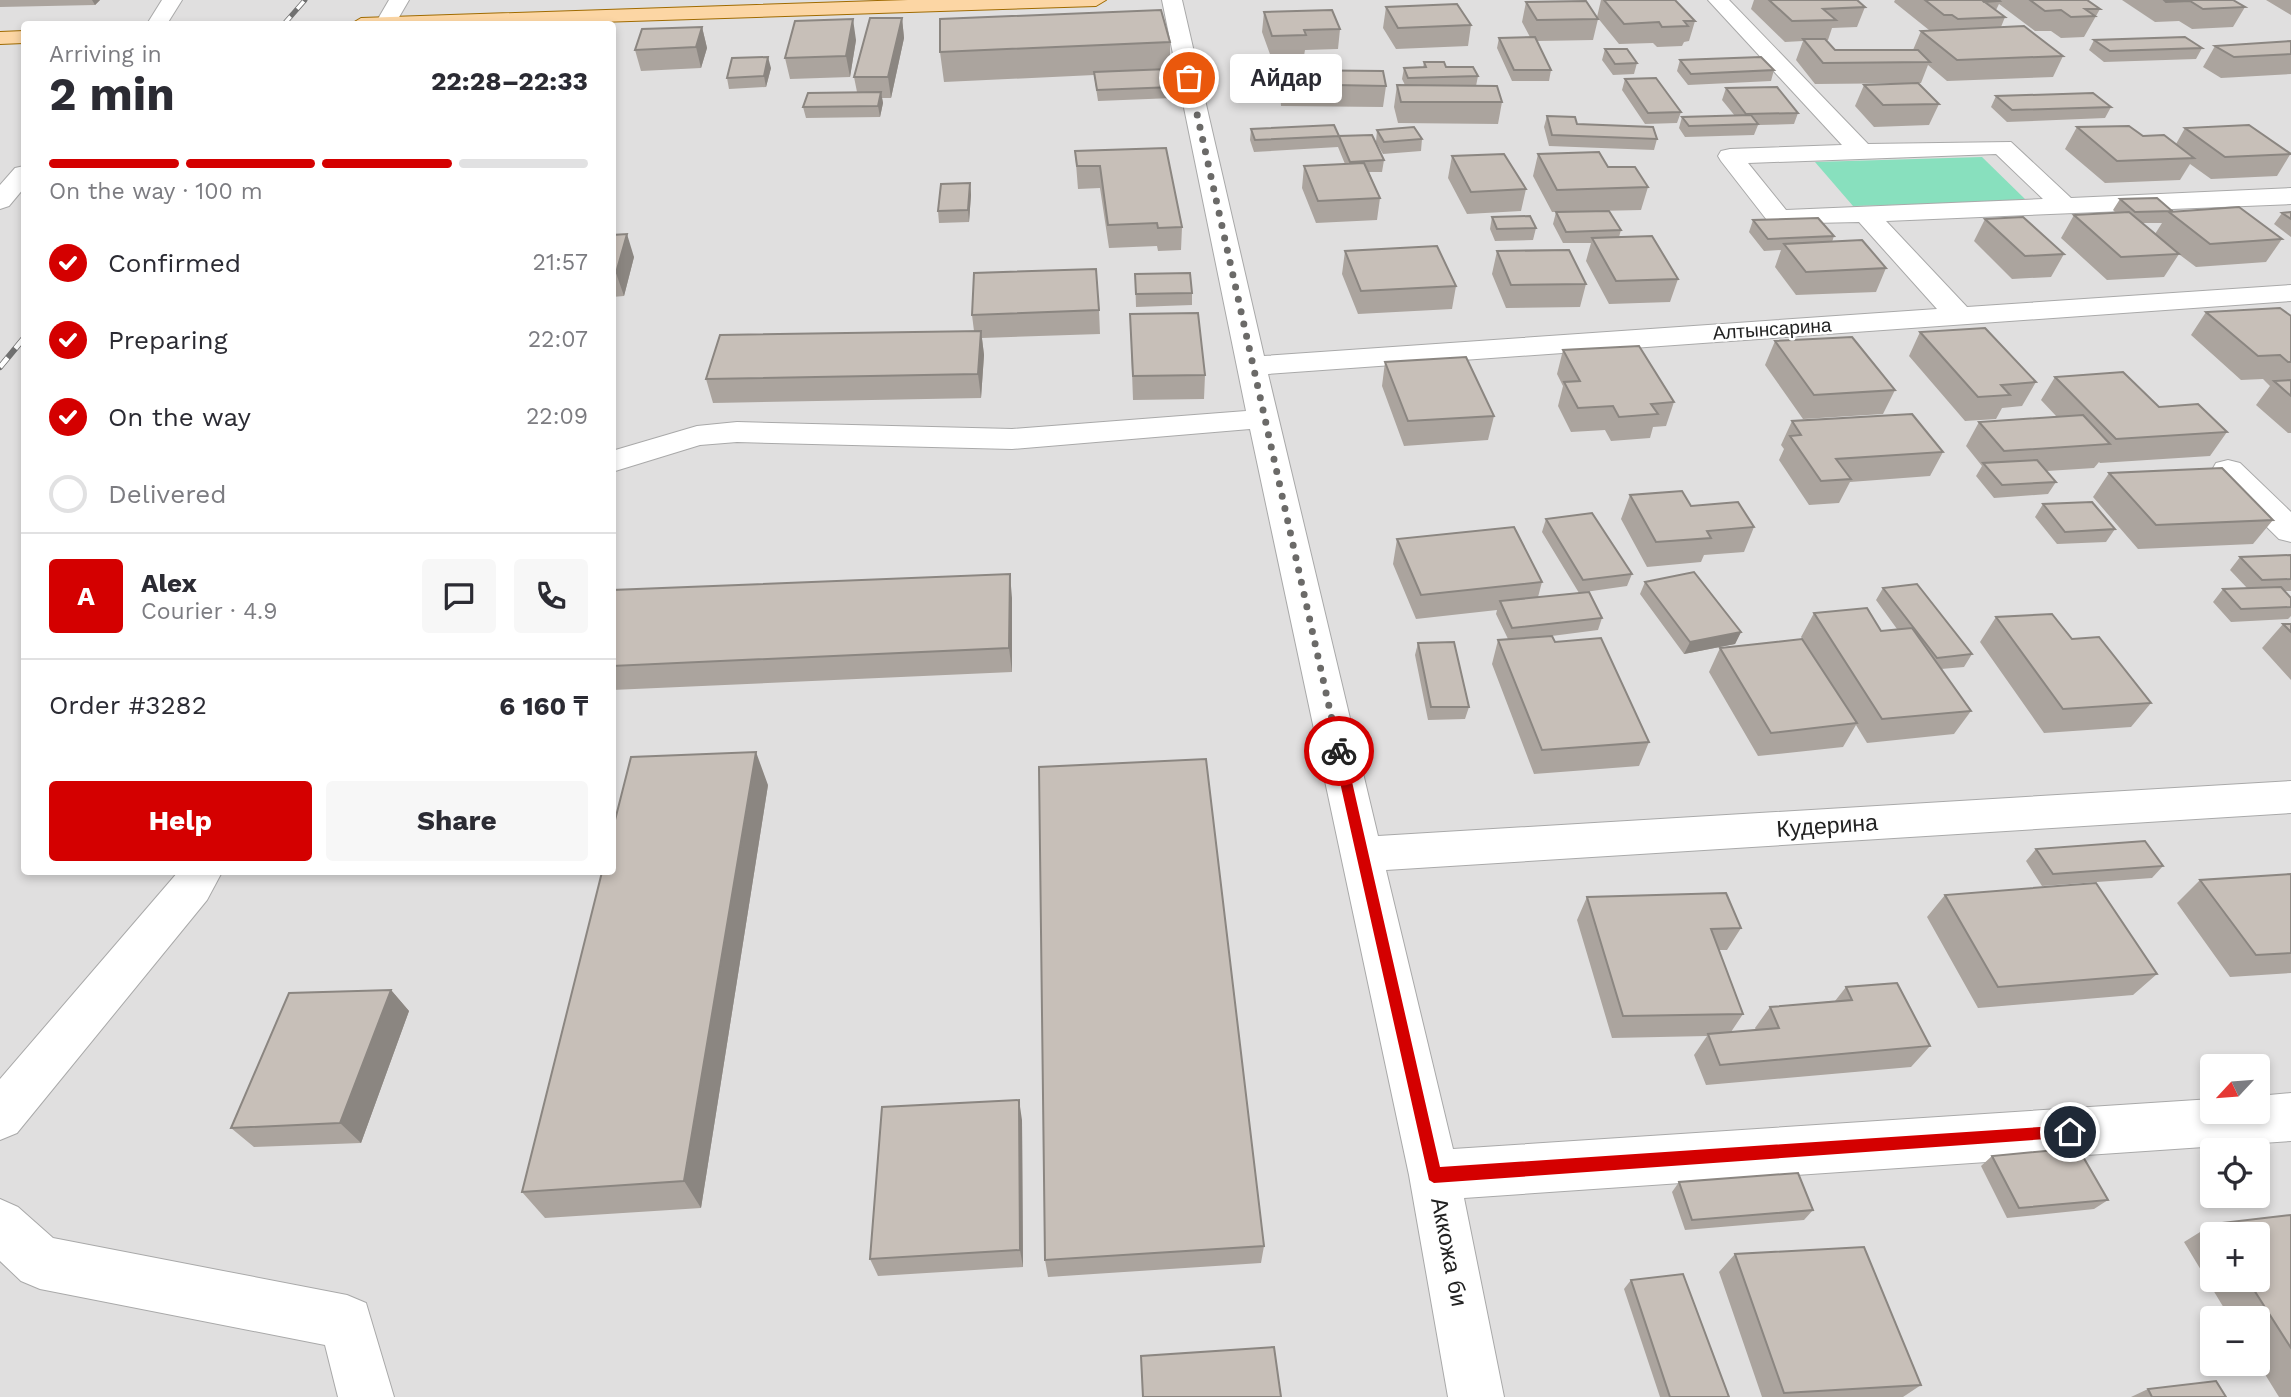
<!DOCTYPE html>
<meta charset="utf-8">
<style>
body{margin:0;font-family:"Work Sans",sans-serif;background:#f7f7f7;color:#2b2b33;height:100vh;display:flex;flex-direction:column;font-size:26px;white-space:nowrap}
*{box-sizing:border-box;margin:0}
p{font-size:23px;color:#7c7c81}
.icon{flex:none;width:38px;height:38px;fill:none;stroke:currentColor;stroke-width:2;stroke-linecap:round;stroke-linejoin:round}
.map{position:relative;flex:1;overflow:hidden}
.side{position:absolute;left:21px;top:21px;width:595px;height:854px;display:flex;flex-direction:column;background:#fff;border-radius:7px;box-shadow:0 4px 10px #0003}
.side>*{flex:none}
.needle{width:46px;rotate:244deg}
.tools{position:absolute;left:2200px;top:1054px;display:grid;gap:14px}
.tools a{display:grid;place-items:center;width:70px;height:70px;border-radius:7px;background:#fff;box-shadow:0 4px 10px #0003;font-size:35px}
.pin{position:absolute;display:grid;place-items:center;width:60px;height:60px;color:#fff;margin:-30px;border:4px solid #fff;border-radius:50%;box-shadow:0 2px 7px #0007}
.courier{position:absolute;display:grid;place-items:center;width:70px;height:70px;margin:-35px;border:5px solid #d40000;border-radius:50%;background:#fff;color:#222;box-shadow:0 2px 9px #0007}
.bubble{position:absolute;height:49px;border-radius:7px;background:#fff;box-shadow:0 4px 10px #0003;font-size:23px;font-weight:700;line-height:49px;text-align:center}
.head em{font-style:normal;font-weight:700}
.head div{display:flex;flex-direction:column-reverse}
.head{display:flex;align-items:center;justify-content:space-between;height:119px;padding:0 28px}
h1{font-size:46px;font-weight:700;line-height:52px}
.bar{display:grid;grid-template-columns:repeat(4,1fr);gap:10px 7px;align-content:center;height:84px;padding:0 28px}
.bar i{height:9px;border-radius:5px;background:#e1e1e2}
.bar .on{background:#d40000}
.bar p{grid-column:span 4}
.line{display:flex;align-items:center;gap:18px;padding:0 28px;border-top:2px solid #e1e1e2}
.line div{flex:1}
.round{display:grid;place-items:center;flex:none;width:74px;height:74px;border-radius:7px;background:#f7f7f7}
ol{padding:0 28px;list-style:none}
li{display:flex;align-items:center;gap:21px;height:77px}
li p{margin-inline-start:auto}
li .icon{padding:7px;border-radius:50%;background:#d40000;color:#fff;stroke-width:4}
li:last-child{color:#7c7c81}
li i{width:38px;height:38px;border:4px solid #e1e1e2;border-radius:50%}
.primary-button{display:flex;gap:14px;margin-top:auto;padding:14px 28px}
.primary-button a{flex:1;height:80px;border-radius:7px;background:#d40000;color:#fff;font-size:28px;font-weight:700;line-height:80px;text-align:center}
.primary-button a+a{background:#f7f7f7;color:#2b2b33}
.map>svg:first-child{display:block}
.residential{fill:#e0dfdf;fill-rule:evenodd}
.pitch{fill:#88e0be}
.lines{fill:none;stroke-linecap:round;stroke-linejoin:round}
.minor-casing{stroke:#a9a9a9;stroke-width:2}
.major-casing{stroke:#a06b00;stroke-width:2}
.minor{fill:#fff;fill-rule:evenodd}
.major{fill:#fcd6a4;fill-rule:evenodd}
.rail-far1-casing{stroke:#707070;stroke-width:5}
.rail-casing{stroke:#707070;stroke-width:6}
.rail-far1{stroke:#fff;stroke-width:3.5;stroke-dasharray:10;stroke-linecap:butt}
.rail{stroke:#fff;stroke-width:4.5;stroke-dasharray:12;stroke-linecap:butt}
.wall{fill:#aba49e;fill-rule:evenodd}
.shaded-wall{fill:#8b8681}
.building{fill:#c7bfb8;stroke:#8b8681;stroke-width:2}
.route{fill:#d40000}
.done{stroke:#6b6a68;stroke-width:7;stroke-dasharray:0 12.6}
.labels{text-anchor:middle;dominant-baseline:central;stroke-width:5;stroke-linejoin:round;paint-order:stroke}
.far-street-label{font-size:19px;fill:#222;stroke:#fff}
.street-label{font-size:23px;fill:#222;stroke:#fff}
</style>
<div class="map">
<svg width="2291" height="1397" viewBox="0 0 2291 1397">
<rect width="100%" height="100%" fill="#f2efe9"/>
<path class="residential" d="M0 0H2291V1397H0ZM24 24H612V872H24ZM2212 1066H2258V1111H2212ZM2212 1150H2258V1195H2212ZM2212 1234H2258V1279H2212ZM2212 1318H2258V1363H2212Z"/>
<path class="pitch" d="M1982 157 2027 201 1853 206 1815 162Z"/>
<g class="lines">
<g class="minor-casing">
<path id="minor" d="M162 0H182L167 24H147Z
M389 0H409L395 24H375Z
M1162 0H1182L1264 356 1937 309 1859 222 1770 224 1721 161 1718 156 1721 151 1730 149 1842 145 1708 0H1729L1868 144 2011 142 2071 198 2291 188V204L1886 221 1967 307 2291 285V301L1268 374 1378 836 2291 781V813L1386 870 1453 1149 2212 1099V1111H2258V1096L2291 1093V1141L1464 1198 1504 1397H1448L1409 1175 1250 429 1012 449 737 442 700 445 612 472V451L697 426 737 422 1012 429 1246 411ZM1996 154 2043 199 1786 210 1748 163Z
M24 166V188L9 206 0 209V185L15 168Z
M2228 460 2240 463 2291 512V542L2279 539 2216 477 2212 470 2216 463Z
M178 872H222L207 900 17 1133 0 1140V1079Z
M0 1199 18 1207 53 1238 347 1295 366 1303 394 1397H338L325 1345 40 1289 21 1281 0 1261Z"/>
</g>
<g class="major-casing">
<path id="major" d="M908 0H1106L1096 6 537 24H351L361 18Z
M24 31V43L0 44V32Z"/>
</g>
<use href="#minor" class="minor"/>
<use href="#major" class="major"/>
<g class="rail-far1-casing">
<path id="rail-far1" d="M284 24 305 0"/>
</g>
<g class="rail-casing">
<path id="rail" d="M0 367 24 338"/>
</g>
<use href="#rail-far1" class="rail-far1"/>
<use href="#rail" class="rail"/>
</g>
<path class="wall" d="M0 0H100L95 5 0 7Z
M1601 0H1675L1695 21 1689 41 1684 42 1682 46 1657 47 1653 43 1619 44 1597 17Z
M1754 0H1857L1865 7 1857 27 1832 28 1828 40H1826L1835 50H1913L1921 31 1929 30 1894 2 1895 0H2087L2100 9 2084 37 2061 38 2051 31H2035L1999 4 1996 10 2005 17 2001 27 2063 56 2053 77 1947 81 1928 65 1921 83 1815 84 1796 60 1803 41 1785 42 1751 9Z
M2122 0H2233L2245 7 2233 27 2192 29 2179 21 2155 22Z
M2266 0H2291V15Z
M1526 2 1598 19 1593 40 1537 41 1551 70 1549 81H1512L1497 48 1499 38 1530 37 1522 22Z
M1386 7 1471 25 1468 46 1396 49 1383 28Z
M1264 12 1340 29 1338 49 1305 50 1304 56 1271 57 1262 32Z
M902 18 904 38 891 98H882L883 103 880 117 806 118 803 107 857 92 854 77Z
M702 27 707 48 701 68 641 71 635 50Z
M856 40 850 77 790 79 785 58Z
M2094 40 2202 48 2196 59 2104 62 2089 50Z
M2291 41V74L2221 78 2203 67 2215 46Z
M1170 42V72H1169L1173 87V98L1098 101 1094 75 944 82 940 52Z
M1605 49 1637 63 1634 74 1613 75 1602 60Z
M1680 60 1774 70 1771 81 1688 85 1677 71Z
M1424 62 1446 67 1478 76 1476 86 1502 102 1498 124 1398 123 1394 107 1397 85H1405L1402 79 1404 68H1423Z
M771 68 766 87 729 89 727 78Z
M1281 70 1386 86 1383 107 1281 106 1280 91Z
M1625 79 1681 112 1677 123 1645 124 1622 90Z
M1864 85 1939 104 1929 125 1874 127 1855 106Z
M1726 88 1798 113 1794 124 1758 125 1754 135 1685 137 1679 128 1682 117 1735 116 1722 100Z
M1996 96 2111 107 2105 118 2007 122 1991 107Z
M1547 116 1577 124 1657 139 1654 150 1549 146 1544 127Z
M2077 127 2143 136 2176 144 2185 128 2291 153 2277 176 2211 179 2190 164 2180 180 2105 183 2065 149Z
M1251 129 1339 136 1384 160 1382 172H1369L1380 198 1377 220 1316 223 1302 188 1304 166 1345 164 1338 147 1254 152 1250 140Z
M1377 130 1422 139 1421 151 1383 154 1376 142Z
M1166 148 1182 227 1181 250 1158 251 1157 246 1109 248 1100 188 1078 189 1075 151Z
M1538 154 1608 167 1648 187 1641 210 1552 212 1533 176Z
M1452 156 1526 189 1521 211 1467 214 1448 178Z
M970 183 971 195 969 222 939 223 938 211Z
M2120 199 2171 212 2282 239 2266 262 2196 267 2172 249 2179 254 2164 277 2107 280 2061 238 2074 215 2116 213 2113 210ZM2142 223H2162L2155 234Z
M1556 212 1621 230 1619 237 1678 279 1670 302 1609 304 1586 261 1591 243H1563L1553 224Z
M2291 212V237L2274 224 2282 213Z
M1492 217 1536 228 1533 240 1495 241 1490 229Z
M1985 219 2064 254 2051 277 2012 279 1974 241Z
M1753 220 1834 236 1832 242 1886 268 1876 292 1796 295 1775 267 1781 250 1764 251 1749 232Z
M612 235 634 257 624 296 612 297Z
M1345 251 1456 286 1452 309 1358 314 1342 274Z
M1497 251 1586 284 1580 307 1506 308 1492 274Z
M1135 274 1192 293V305L1136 307Z
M1099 310 1100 334 982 338 984 355 981 398 713 403 706 379 974 331 972 315Z
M2206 312 2291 316V433H2288L2256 405 2270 386 2263 379 2241 380 2191 335Z
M1130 314 1205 375 1204 399 1133 400Z
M1920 332 2036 382 2022 406 2002 408 1996 419 1965 421 1909 356Z
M1775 341 1895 390 1883 414 1803 419 1765 365Z
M1563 350 1674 402 1666 426 1653 427 1650 438 1611 441 1605 430 1571 432 1558 406 1563 386 1557 374Z
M1385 362 1494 416 1488 440 1404 446 1382 386Z
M2055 377 2159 407 2227 432 2210 456 2100 463 2099 462 2094 468 2047 471 2056 482 2048 494 1994 498 1976 476 1982 466 1966 446 1979 422 2057 417 2041 400Z
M1792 421 1943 452 1930 476 1850 482 1839 503 1809 505 1779 460 1784 449 1781 445Z
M2109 473 2273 520 2253 544 2138 549 2093 497Z
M1630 495 1691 506 1754 527 1744 552 1704 555 1701 562 1647 567 1621 519Z
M2043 504 2115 529 2106 542 2057 544 2035 517Z
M1546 519 1632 574 1627 586 1585 592 1602 618 1598 630 1544 637 1555 642 1649 742 1639 766 1534 774 1492 664 1498 640 1508 639 1496 614 1497 610 1416 619 1393 564 1397 539 1542 582 1538 597 1579 593 1542 532Z
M2291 555V591H2285L2291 598V616L2288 619 2231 622 2213 602 2223 589 2247 588 2230 570 2240 557Z
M1645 582 1741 632 1735 644 1684 654 1640 594Z
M1883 588 1972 654 1964 667 1941 669 1971 711 1954 734 1867 743 1856 725 1843 747 1758 756 1709 672 1720 648 1818 663 1801 637 1814 613 1881 631 1897 629 1876 600Z
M612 590 1012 598V672L612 690Z
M1996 617 2072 639 2151 703 2131 727 2044 733 1980 642Z
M2283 624H2291V680L2262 648Z
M1418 643 1469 707 1465 719 1428 720 1415 655Z
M768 785 701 1208 545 1218 522 1192Z
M2036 849 2163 866 2152 878 2042 886 2026 861Z
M2291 874V973L2230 977 2177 903 2200 880Z
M1945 895 2157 974 2133 995 1978 1008 1927 917Z
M1587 897 1741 928 1727 950H1719L1743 1014 1731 1032 1756 1030 1755 1028 1770 1007 1835 1001 1846 987 1930 1046 1911 1067 1706 1085 1694 1055 1707 1036 1612 1038 1577 920Z
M391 990 409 1011 361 1143 254 1147 231 1128Z
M1022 1120 1023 1267 878 1276 870 1259Z
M1992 1156 2108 1200 2094 1209 2007 1218 1981 1166Z
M1679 1182 1813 1210 1804 1220 1685 1230 1672 1192Z
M2291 1215V1397H2279L2258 1363V1318H2230L2184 1242 2213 1224ZM2212 1234H2258V1279H2212Z
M1264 1246 1261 1263 1048 1277 1045 1260Z
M1735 1254 1921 1385 1903 1397H1762L1719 1272Z
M1631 1280 1729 1397H1660L1624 1289Z
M2148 1389 2226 1397H2131Z"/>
<path class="shaded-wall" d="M92 0H100L95 5Z
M902 18 904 38 891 98 888 77Z
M853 19 856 40 850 77 846 56Z
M702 27 707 48 701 68 696 47Z
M768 57 771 68 766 87 764 76Z
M881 92 883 103 880 117 878 106Z
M970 183 971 195 969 222 968 210Z
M627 234 634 257 624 296 616 273Z
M981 331 984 355 981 398 978 374Z
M1010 574 1012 598V672L1009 648Z
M1741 632 1735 644 1684 654 1690 642Z
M756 752 768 785 701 1208 684 1181Z
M391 990 409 1011 361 1143 340 1123Z
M1019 1100 1022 1120 1023 1267 1020 1250Z"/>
<path class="building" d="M1604 0H1675L1695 21H1684L1688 26 1662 27 1659 22 1624 24Z
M1769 0H1857L1865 7 1823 9 1836 20 1792 21Z
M1925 0H1982L2005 17 1958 19 1952 15H1944Z
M1982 0H1999L2000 1 1984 2Z
M2030 0H2087L2100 9H2085L2095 16 2071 17 2061 10 2045 11Z
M2164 0H2233L2245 7 2203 9 2190 1 2166 2Z
M1586 1 1598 19 1537 20 1526 2Z
M1457 4 1471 25 1398 28 1386 7Z
M1161 10 1170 42 940 52V19Z
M1332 10 1340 29 1304 30 1306 35 1272 36 1264 12Z
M870 18H902L888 77H854Z
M853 19 846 56 785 58 795 21Z
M2024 26 2063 56 1957 60 1921 31Z
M702 27 696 47 635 50 642 29Z
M1535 37 1551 70H1514L1499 38Z
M2185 37 2202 48 2110 51 2094 40Z
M1803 39H1825L1835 50H1918L1930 62 1823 63Z
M2291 41V54L2234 57 2215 46Z
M1605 49H1627L1637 63 1615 64Z
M768 57 764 76 727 78 732 58Z
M1761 57 1774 70 1691 74 1680 60Z
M1424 62H1444L1446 67H1473L1478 76 1408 78 1404 68 1426 67Z
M1168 69 1173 87 1097 90 1094 72Z
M1281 70 1383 71 1386 86 1283 84Z
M1656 78 1681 112 1648 113 1625 79Z
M1918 83 1939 104 1883 105 1864 85Z
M1397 85 1497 86 1502 102H1401Z
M1777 87 1798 113 1746 114 1726 88Z
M881 92 878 106 803 107 808 93Z
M2093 93 2111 107 2012 110 1996 96Z
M1751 115 1758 124 1689 126 1682 117Z
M1547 116 1575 117 1577 124 1653 127 1657 139 1552 135Z
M1334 125 1339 136 1255 140 1251 129Z
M2249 125 2291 154 2225 157 2185 128Z
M2129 126 2143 136 2164 135 2194 158 2117 161 2077 127Z
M1414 127 1422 139 1384 142 1377 130Z
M1372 135 1384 160 1350 162 1339 136Z
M1166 148 1182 227 1158 228 1157 223 1108 225 1100 166H1077L1075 151Z
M1599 152 1608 167H1635L1648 187 1557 190 1538 154Z
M1504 154 1526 189 1471 192 1452 156Z
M1364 163 1380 198 1318 201 1304 166Z
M970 183 968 210 938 211 941 184Z
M2157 198 2172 211 2135 212 2120 199Z
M2239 207 2282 239 2210 244 2169 212Z
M1609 211 1621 230 1566 232 1556 212Z
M2129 212 2179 254 2121 257 2074 215Z
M2291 212V219L2282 213Z
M1530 216 1536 228 1497 229 1492 217Z
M2023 217 2064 254 2025 256 1985 219Z
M1818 218 1834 236 1768 239 1753 220Z
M627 234 616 273H612V235Z
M1652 236 1678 279 1616 281 1592 238Z
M1862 240 1886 268 1806 272 1784 244Z
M1437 246 1456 286 1361 291 1345 251Z
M1569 250 1586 284 1511 285 1497 251Z
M1096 269 1099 310 972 315 974 273Z
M1190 273 1192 293 1136 294 1135 274Z
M2280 308 2291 316V362H2288L2280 355 2258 356 2206 312Z
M1198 313 1205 375 1133 376 1130 314Z
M1985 328 2036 382 2001 385 2010 395 1978 397 1920 332Z
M981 331 978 374 706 379 720 335Z
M1852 337 1895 390 1814 395 1775 341Z
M1639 346 1674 402 1651 404 1658 414 1619 417 1613 406 1578 408 1564 382 1580 381 1563 350Z
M1466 357 1494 416 1408 421 1385 362Z
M2123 372 2159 407 2198 404 2227 432 2116 439 2055 377Z
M2291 380V396L2274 381Z
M1912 414 1943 452 1836 459 1851 479 1821 481 1790 436 1801 435 1792 421Z
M2083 415 2110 444 2004 451 1979 422Z
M2037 460 2056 482 2002 485 1983 463Z
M2222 468 2273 520 2156 525 2109 473Z
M1682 491 1691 506 1738 502 1754 527 1707 531 1711 538 1656 542 1630 495Z
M2092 502 2115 529 2065 532 2043 504Z
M1592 513 1632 574 1583 580 1546 519Z
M1514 527 1542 582 1421 595 1397 539Z
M2291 555V579L2262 580 2240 557Z
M1694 572 1741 632 1690 642 1645 582Z
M1010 574 1009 648 612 666V590Z
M1917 584 1972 654 1937 658 1883 588Z
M2281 587 2291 598V607L2241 609 2223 589Z
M1589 592 1602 618 1512 628 1500 601Z
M1867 608 1881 631 1912 628 1971 711 1882 719 1814 613Z
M2052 614 2072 639 2099 637 2151 703 2063 709 1996 617Z
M2283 624H2291V632Z
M1552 636 1555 642 1601 638 1649 742 1542 750 1498 640Z
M1802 639 1857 723 1771 733 1720 648Z
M1454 642 1469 707H1431L1418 643Z
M756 752 684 1181 522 1192 602 872H612V832L631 757Z
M1206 759 1264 1246 1045 1260 1039 767Z
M2145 841 2163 866 2053 874 2036 849Z
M2291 874V953L2256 955 2200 880Z
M2096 883 2157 974 1998 987 1945 895Z
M1726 893 1741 928 1711 929 1743 1014 1623 1016 1587 897Z
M1897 983 1930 1046 1720 1065 1708 1034 1779 1028 1770 1007 1852 1000 1846 987Z
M391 990 340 1123 231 1128 289 993Z
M1019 1100 1020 1250 870 1259 882 1107Z
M2078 1148 2108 1200 2019 1208 1992 1156Z
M1798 1173 1813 1210 1692 1220 1679 1182Z
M2291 1215V1348L2247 1279H2258V1234H2219L2213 1224Z
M1864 1247 1921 1385 1784 1393 1735 1254Z
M1683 1274 1729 1397H1670L1631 1280Z
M1274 1347 1281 1397H1143L1141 1356Z
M2216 1381 2226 1397H2152L2148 1389Z"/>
<path class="route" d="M1339 747 1345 751 1440 1167 2070 1125 2077 1132 2075 1137 1434 1183 1429 1180 1333 751Z"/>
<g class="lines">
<path class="done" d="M1189 78 1339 751"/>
</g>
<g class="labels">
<g class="far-street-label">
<text transform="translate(1772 329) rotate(-4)">Алтынсарина</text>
</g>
<g class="street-label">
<text transform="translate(1827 826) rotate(-4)">Кудерина</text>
<text transform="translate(1449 1252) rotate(79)">Аккожа би</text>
</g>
</g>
</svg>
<div class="tools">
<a><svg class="needle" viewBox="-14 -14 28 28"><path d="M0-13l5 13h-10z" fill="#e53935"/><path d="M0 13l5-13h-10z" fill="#7c7c81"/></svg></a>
<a><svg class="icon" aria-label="locate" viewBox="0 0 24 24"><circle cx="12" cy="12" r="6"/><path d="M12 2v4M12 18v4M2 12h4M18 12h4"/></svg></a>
<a>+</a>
<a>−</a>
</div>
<div class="pin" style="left:1189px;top:78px;background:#ea580c"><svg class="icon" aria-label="bag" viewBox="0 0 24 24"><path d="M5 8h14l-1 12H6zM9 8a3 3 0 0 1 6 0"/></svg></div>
<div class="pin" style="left:2070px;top:1132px;background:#1f2937"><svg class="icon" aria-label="home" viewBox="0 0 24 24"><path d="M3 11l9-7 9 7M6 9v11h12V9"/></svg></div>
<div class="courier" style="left:1339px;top:751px"><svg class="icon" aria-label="bike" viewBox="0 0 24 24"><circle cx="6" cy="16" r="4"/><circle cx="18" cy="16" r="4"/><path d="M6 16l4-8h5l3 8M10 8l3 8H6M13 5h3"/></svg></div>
<div class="bubble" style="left:1230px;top:54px;width:112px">Айдар</div>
<section class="side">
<div class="head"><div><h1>2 min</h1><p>Arriving in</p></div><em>22:28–22:33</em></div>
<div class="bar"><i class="on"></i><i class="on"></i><i class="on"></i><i></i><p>On the way · 100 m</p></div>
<ol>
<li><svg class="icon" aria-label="check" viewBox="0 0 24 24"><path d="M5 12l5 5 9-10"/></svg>Confirmed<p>21:57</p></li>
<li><svg class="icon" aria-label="check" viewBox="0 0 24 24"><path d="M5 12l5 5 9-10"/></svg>Preparing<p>22:07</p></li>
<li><svg class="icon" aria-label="check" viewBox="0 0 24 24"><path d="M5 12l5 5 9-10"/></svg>On the way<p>22:09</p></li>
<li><i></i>Delivered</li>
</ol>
<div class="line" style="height:126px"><b class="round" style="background:#d40000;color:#fff">A</b><div><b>Alex</b><p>Courier · 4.9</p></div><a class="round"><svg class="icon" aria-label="chat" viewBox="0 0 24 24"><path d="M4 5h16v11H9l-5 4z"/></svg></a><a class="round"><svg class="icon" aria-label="phone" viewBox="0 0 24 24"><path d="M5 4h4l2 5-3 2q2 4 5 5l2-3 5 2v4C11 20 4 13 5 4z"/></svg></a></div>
<div class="line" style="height:91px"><div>Order #3282</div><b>6 160 ₸</b></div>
<div class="primary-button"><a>Help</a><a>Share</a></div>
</section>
</div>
